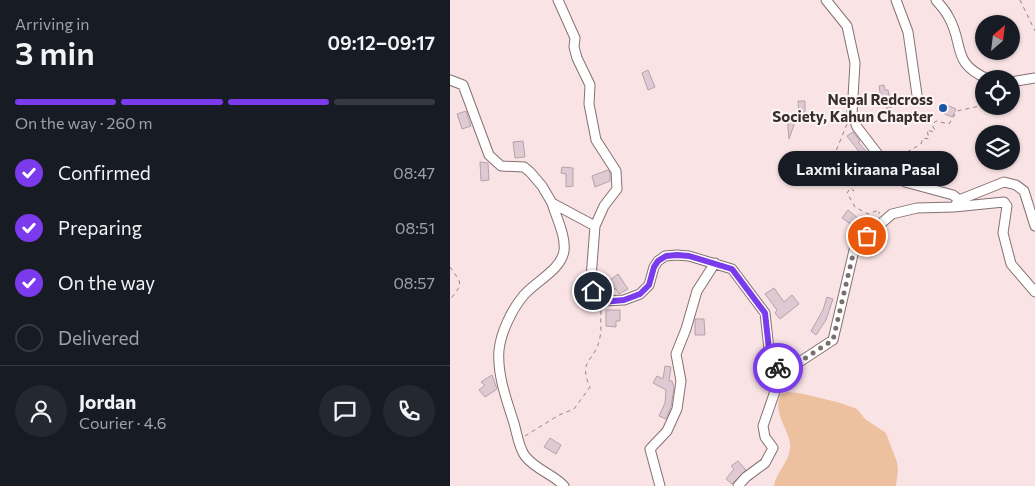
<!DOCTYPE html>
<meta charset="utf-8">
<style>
body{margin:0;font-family:Commissioner,sans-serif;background:#242831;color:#f1f3f6;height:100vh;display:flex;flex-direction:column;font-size:19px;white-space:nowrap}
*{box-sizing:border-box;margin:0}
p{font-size:16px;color:#9ea1a6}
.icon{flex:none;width:28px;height:28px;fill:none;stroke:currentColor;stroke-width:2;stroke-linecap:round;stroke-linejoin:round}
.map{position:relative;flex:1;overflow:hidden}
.panel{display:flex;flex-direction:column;background:#171b24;width:450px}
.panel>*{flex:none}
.needle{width:32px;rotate:28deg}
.tools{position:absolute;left:525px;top:15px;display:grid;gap:10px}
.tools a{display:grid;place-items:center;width:45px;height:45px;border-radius:50%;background:#171b24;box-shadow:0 1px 4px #0004;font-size:25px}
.pin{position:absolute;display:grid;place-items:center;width:42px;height:42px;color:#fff;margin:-21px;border:2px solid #fff;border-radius:50%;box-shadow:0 1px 5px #0007}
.courier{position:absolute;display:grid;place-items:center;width:50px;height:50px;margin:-25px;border:4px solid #7c3aed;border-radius:50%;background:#fff;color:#222;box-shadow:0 1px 6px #0007}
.bubble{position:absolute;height:35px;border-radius:18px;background:#171b24;box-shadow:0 1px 4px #0004;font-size:16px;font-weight:600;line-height:35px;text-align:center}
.headline em{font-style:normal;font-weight:600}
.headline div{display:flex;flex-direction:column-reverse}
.headline{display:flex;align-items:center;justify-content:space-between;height:85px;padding:0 15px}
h1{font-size:32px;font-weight:600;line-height:38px}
.bar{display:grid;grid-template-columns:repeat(4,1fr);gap:8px 5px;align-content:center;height:60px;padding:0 15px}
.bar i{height:6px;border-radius:4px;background:#363941}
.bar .selected{background:#7c3aed}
.bar p{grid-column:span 4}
.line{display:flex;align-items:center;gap:12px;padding:0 15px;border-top:1px solid #363941}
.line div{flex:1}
.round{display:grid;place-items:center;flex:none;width:52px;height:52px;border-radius:26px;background:#242831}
ol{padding:0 15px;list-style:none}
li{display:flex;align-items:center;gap:15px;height:55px}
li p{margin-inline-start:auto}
li .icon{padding:5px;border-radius:50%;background:#7c3aed;color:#fff;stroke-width:4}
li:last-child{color:#9ea1a6}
li i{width:28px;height:28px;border:2px solid #363941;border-radius:50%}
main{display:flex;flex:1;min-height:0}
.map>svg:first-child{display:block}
.green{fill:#edc1a0}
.building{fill:#dfcad3;stroke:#b5a2ab}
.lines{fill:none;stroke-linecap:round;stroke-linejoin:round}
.minor-casing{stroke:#847072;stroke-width:11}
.path{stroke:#948586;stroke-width:1;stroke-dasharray:4 4;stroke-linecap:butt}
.minor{stroke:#fff;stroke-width:9}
.done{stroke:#7b6e6f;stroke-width:5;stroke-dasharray:0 9}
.route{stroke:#7c3aed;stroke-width:6}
.poi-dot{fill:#1556a6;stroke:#fef4f5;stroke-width:2}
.labels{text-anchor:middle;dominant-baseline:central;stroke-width:4;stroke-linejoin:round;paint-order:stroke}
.poi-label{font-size:15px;font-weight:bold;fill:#372f2f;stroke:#fef4f5;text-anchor:end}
</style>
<main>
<section class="panel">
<div class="headline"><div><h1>3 min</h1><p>Arriving in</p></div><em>09:12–09:17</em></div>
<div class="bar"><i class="selected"></i><i class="selected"></i><i class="selected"></i><i></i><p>On the way · 260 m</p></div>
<ol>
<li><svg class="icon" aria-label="check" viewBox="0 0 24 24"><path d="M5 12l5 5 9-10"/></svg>Confirmed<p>08:47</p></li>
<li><svg class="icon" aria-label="check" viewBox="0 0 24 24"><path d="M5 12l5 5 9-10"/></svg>Preparing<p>08:51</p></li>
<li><svg class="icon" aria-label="check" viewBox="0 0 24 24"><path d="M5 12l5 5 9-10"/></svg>On the way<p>08:57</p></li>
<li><i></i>Delivered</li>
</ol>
<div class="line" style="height:90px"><a class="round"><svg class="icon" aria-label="person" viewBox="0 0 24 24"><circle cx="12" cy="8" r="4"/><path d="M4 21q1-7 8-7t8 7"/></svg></a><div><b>Jordan</b><p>Courier · 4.6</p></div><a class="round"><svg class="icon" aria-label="chat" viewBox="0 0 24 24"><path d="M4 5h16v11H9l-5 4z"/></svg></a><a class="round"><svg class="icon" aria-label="phone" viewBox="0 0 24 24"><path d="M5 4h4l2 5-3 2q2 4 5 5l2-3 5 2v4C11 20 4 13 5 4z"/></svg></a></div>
</section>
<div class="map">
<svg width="585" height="486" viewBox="0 0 585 486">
<rect width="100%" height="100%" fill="#fae3e5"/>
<path class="green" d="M337 392 349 393 387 402 407 409 415 419 436 433 447 462 448 470 446 486H324C326 471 342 460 340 443 337 426 322 411 331 394Z"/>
<path class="building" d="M198 70 205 87 198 90 192 73Z
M434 85 435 90H438L442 107 437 109 433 99H431L429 86Z
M348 101H355V123L345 122 339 139 337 115 349 114Z
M492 103 506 109 502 117 488 111Z
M16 111 21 126 12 129 7 114Z
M403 132 410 141 408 142 431 168 423 173 417 162 397 136Z
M73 141 75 157 65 158 63 142Z
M30 162 38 163 39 180 31 181Z
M112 167 123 168V186L116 187V174L111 173Z
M158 170 160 173V181L145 187 142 176Z
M398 210 410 220 405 227 392 218Z
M168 274 178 289 169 294 165 288 161 294 155 295 152 291 159 281Z
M324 288 334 302 342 295 349 304 330 319 325 313 327 310 315 294Z
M377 297 383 299 376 320 366 335 361 331 373 310Z
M156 310H170V321H166V327L156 326Z
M245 319H254L255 335H245Z
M215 366 221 367 219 381H222L224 388 221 407 216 419 209 416 215 403 216 390 203 383 207 376 213 379Z
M42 375 47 389 35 397 29 390 35 385 31 382Z
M100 438 111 445 106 454 94 447Z
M288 461 296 470 282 484 276 479 284 469 281 466Z"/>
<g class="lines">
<g class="minor-casing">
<path id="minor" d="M108 0 125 38 124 47 127 58 140 85 139 104 146 140 166 171 167 189 154 206 145 226
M376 0 397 26 405 63 402 114 407 127 440 170 455 182 503 195 509 200
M446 0 458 32 467 95
M486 0C490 5 495 10 498 16 515 44 500 63 538 79
M0 80 13 85 39 155 51 166 74 167 80 172 92 186 102 203 145 226 141 278 143 291 153 301 174 300 190 294 199 285 204 267 208 261 215 256 227 255 239 256 282 269 315 313 319 349 331 374 383 340 405 246 442 214 467 208 504 207 509 200 554 182 566 185 574 191 585 226
M561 82 585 78
M102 203C106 217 116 236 114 251 111 270 86 281 74 295 62 309 51 332 49 350 47 373 56 399 63 420 67 432 68 446 75 456 86 470 103 474 114 486
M504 207 554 202 557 206 553 233 561 264 585 292
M210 486 200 449 217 431 227 409 231 381 226 354 236 329 247 291 265 263
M288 486 296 477 315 463 323 448 315 437 313 426 331 374"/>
</g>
<path class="path" d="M570 0 585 31
M561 96 568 89
M543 106 556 109 557 106
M397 124 386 151 403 182 401 188 404 191 399 190 397 193 405 207 418 214 429 210V214
M443 160 471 144 473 138 479 139 477 130 484 132 485 130 482 125 486 121 499 124 507 111 534 105
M0 267 9 280 10 286 0 300
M75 436 109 415 124 409 140 387C127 359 146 362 150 337 152 328 150 319 151 310"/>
<use href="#minor" class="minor"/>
</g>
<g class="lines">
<path class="done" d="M328 368 331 374 383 340 405 246 417 236"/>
<path class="route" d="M143 291 153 302 174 300 190 294 199 285 204 267 208 261 216 256 227 255 239 256 282 269 315 313 319 349 328 368"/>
</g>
<circle class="poi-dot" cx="493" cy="108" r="5"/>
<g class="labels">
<g class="poi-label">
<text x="483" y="99">Nepal Redcross<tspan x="483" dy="17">Society, Kahun Chapter</tspan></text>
</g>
</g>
</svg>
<div class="tools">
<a><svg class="needle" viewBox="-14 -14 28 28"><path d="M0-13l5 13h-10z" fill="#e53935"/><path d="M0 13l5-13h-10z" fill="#9ea1a6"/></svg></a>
<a><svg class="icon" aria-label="locate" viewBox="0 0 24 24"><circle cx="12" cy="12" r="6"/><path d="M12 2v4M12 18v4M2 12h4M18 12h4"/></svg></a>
<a><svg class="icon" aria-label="layers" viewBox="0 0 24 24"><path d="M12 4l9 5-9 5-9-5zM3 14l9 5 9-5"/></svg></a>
</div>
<div class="pin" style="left:417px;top:236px;background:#ea580c"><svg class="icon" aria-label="bag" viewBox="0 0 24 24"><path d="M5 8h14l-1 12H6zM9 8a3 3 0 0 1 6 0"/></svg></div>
<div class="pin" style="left:143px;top:291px;background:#1f2937"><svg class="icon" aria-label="home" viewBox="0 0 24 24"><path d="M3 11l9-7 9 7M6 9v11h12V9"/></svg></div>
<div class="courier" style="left:328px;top:368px"><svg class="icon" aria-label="bike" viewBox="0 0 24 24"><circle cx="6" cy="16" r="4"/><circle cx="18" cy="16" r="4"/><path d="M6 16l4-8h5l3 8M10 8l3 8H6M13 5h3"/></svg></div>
<div class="bubble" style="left:328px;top:151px;width:180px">Laxmi kiraana Pasal</div>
</div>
</main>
